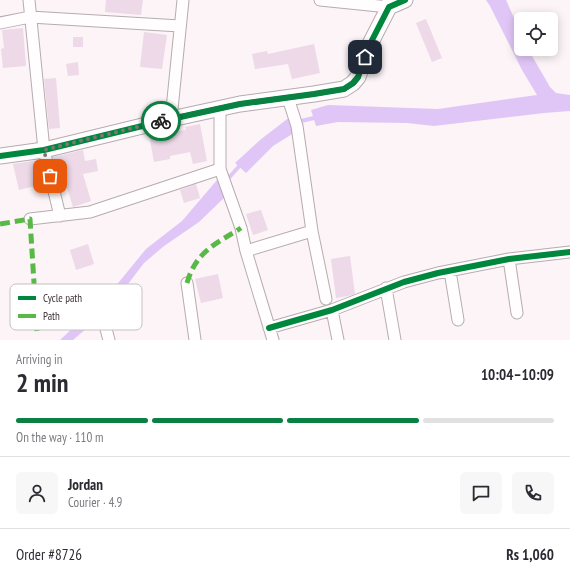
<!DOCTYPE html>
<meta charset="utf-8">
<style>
body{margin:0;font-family:"PT Sans Narrow",sans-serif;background:#f7f7f7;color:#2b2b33;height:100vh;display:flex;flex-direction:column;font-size:15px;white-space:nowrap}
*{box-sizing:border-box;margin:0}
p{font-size:13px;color:#7c7c81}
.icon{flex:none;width:22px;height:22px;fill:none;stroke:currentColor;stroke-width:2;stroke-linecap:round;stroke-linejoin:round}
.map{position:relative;height:340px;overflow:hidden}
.drawer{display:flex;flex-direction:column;background:#fff;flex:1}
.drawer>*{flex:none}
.tools{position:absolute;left:514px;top:12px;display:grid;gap:8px}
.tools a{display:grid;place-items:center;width:44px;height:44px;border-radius:6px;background:#fff;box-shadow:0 2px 10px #0003;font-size:20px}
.pin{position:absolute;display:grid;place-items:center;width:34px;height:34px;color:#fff;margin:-17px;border-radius:8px;box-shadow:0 2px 6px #0006}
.courier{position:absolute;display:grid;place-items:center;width:40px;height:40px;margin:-20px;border:3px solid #0b8043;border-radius:50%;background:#fff;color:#222;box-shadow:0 1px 5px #0007}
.summary em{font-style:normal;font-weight:700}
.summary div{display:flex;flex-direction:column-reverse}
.summary{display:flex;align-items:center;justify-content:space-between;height:68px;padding:0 16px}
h1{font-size:26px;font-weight:700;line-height:30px}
.bar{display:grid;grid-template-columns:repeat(4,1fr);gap:6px 4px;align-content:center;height:48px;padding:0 16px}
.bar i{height:5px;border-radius:3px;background:#e1e1e2}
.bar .on{background:#0b8043}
.bar p{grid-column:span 4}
.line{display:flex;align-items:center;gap:10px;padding:0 16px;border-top:1px solid #e1e1e2}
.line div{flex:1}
.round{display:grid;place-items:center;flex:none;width:42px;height:42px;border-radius:6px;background:#f7f7f7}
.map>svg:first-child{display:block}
.water{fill:#e0c6f7}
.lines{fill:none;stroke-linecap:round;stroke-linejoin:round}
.stream{stroke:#e0c6f7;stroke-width:4}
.building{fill:#edd9e7}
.street-casing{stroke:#b6acaf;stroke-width:13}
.secondary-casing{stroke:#b6acaf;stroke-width:17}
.street{stroke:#fffdfe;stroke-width:11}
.secondary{stroke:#fffdfe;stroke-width:15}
.quiet{stroke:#58b947;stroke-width:5;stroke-dasharray:10 5;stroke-linecap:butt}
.cycleway-casing{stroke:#fff;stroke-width:8}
.cycleway{stroke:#00873e;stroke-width:6}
.done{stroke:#807578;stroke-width:4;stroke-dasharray:0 7.2}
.route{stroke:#0b8043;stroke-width:5}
.key{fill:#fff;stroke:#c5c1c2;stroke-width:1}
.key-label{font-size:11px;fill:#3e3134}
</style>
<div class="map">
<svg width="570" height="340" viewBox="0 0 570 340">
<rect width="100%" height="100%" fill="#fcf4f6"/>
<path class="water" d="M486 0H506L521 33V49H528L550 87 556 93 570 95V111L544 113 434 126 407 123 338 122 316 126 311 110 328 105 438 109 537 95 522 70 490 6Z
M291 116 297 131 273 146 246 173 235 163 260 140Z
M217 180 227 195 199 222 164 246 144 263 109 309 73 340H60L110 293 146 249 182 221Z"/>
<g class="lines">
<path class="stream" d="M297 122 318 117
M226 181 242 163"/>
</g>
<path class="building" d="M106 0H143L141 15 105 12Z
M426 19 442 58 432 62 416 23Z
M23 28 26 66 3 68 1 49 4 48 2 30Z
M144 32 167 35 162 69 140 67Z
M73 37H83V47H73Z
M314 44 320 73 292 79 288 64 255 69 252 54 267 51 268 54Z
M78 62 79 75 68 76 66 64Z
M56 78 60 128 49 129 44 79Z
M200 124 207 161 193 164 190 152 170 156V159L154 162 149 135 186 130 185 127Z
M83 150 85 161 96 159 98 171 83 174 91 201 73 207 64 178 58 180 53 157Z
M39 160 45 182 38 184 39 185 19 190 13 164Z
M196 184 200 198 184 203 180 190Z
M261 210 268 230 253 235 246 214Z
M88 244 94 264 76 270 70 250Z
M350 256 355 294 348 296 336 298 331 259Z
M218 274 223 298 201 303 195 279Z"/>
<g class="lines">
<g class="street-casing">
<path id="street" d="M29 0 44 150 60 216
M320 0 389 7 388 0
M0 23 30 17 180 26
M171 119 183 0
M220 169 241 228 246 251 273 340
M30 219 90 212 220 169V108
M312 231 326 299
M246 251 312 231 297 126 288 98
M509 259 517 313
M450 271 458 320
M187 283 195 340
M386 288 395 340
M332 310 338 340
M269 328 332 310 404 282 438 273 509 259 570 252
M106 329 109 340"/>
</g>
<g class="secondary-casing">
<path id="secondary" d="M0 156 44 150 171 119 240 104 314 94 344 89 353 83 358 77 369 46 389 7 405 0"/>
</g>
<use href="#street" class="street"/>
<use href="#secondary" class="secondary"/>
<path class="quiet" d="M0 224 30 219 37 331
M187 283C196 251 216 244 241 228"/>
<g class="cycleway-casing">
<path id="cycleway" d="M0 156 44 150 171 119 240 104 314 94 344 89 353 83 358 77 369 46 389 7 405 0
M269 328 332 310 404 282 438 273 509 259 570 252"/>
</g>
<use href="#cycleway" class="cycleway"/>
</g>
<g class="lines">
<path class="done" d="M50 176 44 150 161 121"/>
<path class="route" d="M161 121 240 104 314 94 344 89 354 83 358 78 365 57"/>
</g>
<rect x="10" y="284" width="132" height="46" rx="6" class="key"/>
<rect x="18" y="296" width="18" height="4" fill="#00873e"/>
<rect x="18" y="314" width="18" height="4" fill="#58b947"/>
<g class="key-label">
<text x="43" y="302">Cycle path</text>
<text x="43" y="320">Path</text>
</g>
</svg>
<div class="tools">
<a><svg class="icon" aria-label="locate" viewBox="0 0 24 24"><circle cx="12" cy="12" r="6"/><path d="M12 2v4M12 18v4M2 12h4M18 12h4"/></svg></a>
</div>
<div class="pin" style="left:50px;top:176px;background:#ea580c"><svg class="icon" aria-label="bag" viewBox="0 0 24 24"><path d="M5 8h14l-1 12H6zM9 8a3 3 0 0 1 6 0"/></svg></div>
<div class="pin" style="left:365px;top:57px;background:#1f2937"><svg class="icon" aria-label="home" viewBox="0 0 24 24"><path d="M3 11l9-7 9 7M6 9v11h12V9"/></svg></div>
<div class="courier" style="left:161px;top:121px"><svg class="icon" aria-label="bike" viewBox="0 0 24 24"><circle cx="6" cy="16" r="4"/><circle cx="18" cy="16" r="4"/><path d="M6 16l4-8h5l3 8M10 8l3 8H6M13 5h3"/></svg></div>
</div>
<section class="drawer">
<div class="summary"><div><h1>2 min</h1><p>Arriving in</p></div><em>10:04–10:09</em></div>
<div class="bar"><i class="on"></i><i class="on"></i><i class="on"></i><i></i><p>On the way · 110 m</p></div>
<div class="line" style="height:72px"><a class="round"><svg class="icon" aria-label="person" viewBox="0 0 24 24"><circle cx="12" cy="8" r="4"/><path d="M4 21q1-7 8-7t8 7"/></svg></a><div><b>Jordan</b><p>Courier · 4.9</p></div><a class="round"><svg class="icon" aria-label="chat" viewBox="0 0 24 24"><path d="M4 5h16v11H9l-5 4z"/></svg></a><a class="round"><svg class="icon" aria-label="phone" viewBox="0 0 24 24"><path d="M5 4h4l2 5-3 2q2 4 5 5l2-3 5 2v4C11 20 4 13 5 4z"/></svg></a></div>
<div class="line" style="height:52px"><div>Order #8726</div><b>Rs 1,060</b></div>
</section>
